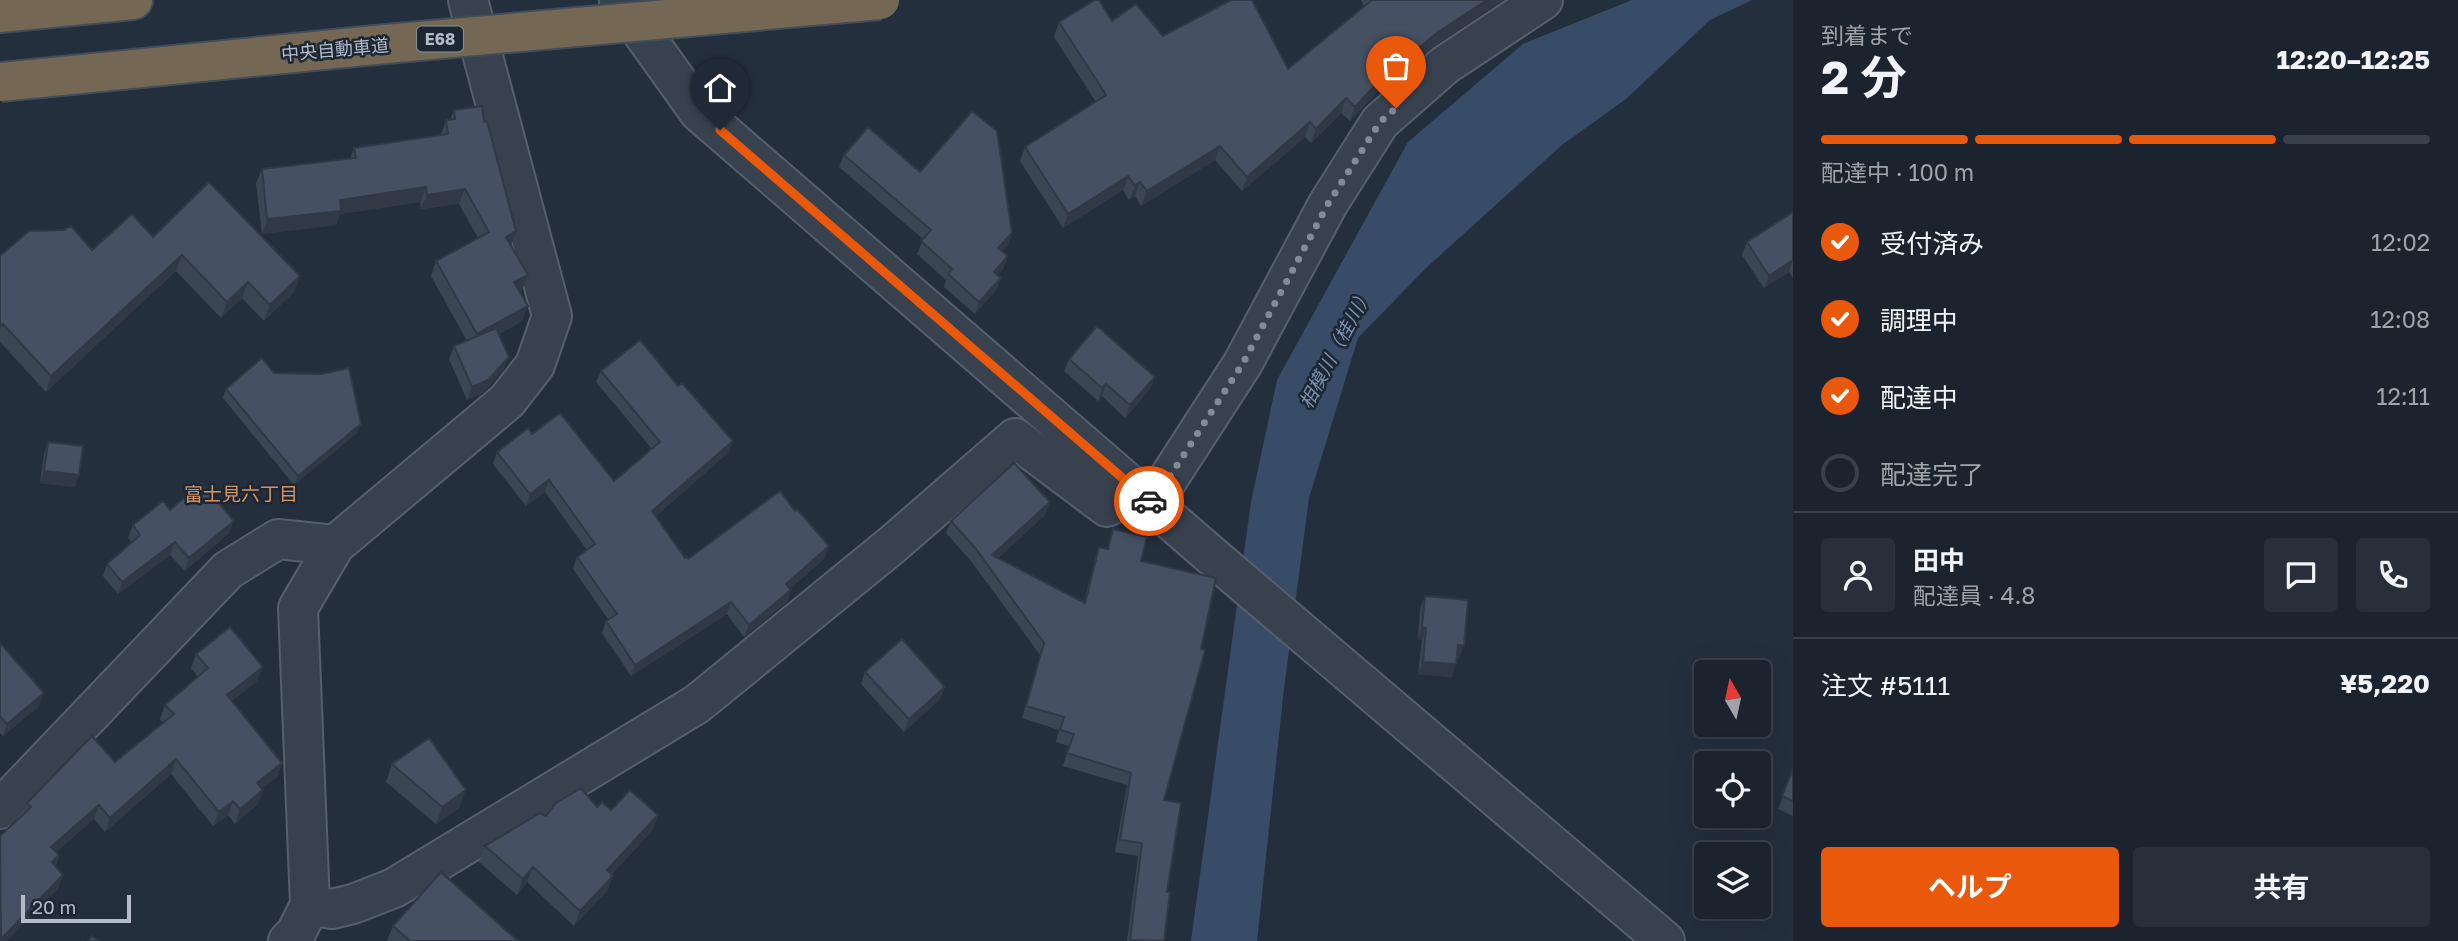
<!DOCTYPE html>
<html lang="ja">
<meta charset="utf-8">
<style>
body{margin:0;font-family:"Golos Text","Noto Sans JP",sans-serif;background:#282f3a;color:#f1f3f6;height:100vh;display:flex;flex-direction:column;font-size:26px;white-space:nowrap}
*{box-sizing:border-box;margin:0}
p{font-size:23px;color:#a0a4aa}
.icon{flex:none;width:38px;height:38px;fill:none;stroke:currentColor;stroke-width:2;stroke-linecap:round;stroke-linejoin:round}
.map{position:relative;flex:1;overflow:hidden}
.sheet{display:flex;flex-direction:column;background:#1b232e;width:665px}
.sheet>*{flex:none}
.needle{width:46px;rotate:351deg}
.tools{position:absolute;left:1694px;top:660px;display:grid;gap:14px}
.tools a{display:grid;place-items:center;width:77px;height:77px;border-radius:7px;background:#1b232e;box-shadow:0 7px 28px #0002,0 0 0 2px #39404a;font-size:35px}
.scale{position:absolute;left:21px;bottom:18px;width:110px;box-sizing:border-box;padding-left:7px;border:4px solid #b4bcc9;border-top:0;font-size:19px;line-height:24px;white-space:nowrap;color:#b4bcc9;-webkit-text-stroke:5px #1d2633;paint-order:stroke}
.pin{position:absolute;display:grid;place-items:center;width:60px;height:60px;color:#fff;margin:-72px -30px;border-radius:50% 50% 50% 0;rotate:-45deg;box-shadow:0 0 7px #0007}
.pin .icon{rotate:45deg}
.courier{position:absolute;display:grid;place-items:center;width:70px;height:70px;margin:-35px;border:5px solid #ea580c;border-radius:50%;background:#fff;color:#222;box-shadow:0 2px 9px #0007}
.overview em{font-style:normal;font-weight:700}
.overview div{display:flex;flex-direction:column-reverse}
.overview{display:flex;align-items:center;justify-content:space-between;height:119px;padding:0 28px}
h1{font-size:46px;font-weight:700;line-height:52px}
.bar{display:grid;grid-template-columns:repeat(4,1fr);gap:10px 7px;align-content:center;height:84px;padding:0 28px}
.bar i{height:9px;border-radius:5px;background:#39404a}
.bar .selected{background:#ea580c}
.bar p{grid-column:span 4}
.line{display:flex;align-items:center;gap:18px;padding:0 28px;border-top:2px solid #39404a}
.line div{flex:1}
.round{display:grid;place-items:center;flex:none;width:74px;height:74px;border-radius:7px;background:#282f3a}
ol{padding:0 28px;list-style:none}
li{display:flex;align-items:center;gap:21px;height:77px}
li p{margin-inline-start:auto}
li .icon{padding:7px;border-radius:50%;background:#ea580c;color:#fff;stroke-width:4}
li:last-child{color:#a0a4aa}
li i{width:38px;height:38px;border:4px solid #39404a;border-radius:50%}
.action{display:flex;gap:14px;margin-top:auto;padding:14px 28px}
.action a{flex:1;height:80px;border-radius:7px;background:#ea580c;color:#fff;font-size:28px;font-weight:700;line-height:80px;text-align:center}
.action a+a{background:#282f3a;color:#f1f3f6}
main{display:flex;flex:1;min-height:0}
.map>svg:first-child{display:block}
.water{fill:#394c67}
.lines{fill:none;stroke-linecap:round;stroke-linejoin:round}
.minor-casing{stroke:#565f6c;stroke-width:42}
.highway-casing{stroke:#434c59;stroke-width:42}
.minor{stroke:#38414e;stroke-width:38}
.highway{stroke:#746855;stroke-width:38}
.highway-bridge-casing{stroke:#434c59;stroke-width:42;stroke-linecap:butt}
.highway-bridge{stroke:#746855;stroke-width:38}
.wall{fill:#3b4654}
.shaded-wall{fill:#303945}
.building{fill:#455162;stroke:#303945;stroke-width:2}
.done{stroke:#828b98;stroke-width:7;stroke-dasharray:0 12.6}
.route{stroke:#ea580c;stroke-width:9}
.labels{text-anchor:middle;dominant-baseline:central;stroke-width:5;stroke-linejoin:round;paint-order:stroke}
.shield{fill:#1d2633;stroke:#878f9c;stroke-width:2}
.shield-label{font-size:16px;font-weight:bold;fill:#b4bcc9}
.street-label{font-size:18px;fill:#b4bcc9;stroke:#1d2633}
.water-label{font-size:19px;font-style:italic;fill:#7c92b1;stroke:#1d2633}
.neighbourhood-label{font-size:19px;fill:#d59563;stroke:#1d2633}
</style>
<main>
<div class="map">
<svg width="1793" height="941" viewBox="0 0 1793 941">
<rect width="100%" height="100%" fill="#242f3e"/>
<path class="water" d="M1632 0H1752L1710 20 1626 99 1562 145 1426 268 1358 338 1309 498 1284 688 1257 941H1191L1251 502 1277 380 1408 142 1523 44Z"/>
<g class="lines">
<g class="minor-casing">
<path id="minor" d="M619 0 699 112 1220 563 1665 941
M1152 504 1243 363 1328 204 1380 122 1445 65 1543 0
M0 809 228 570 278 539 335 545
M310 905 332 909 353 904 394 888 697 704 892 545 1015 438 1107 507 1137 490
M288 941 296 933 310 905 298 608 335 545 507 401 535 365 552 316 468 0"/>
</g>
<g class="highway-casing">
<path id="highway" d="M0 13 133 0"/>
</g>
<use href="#minor" class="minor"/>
<use href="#highway" class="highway"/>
<g class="highway-bridge-casing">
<path id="highway-bridge" d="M0 82 375 45 880 0"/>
</g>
<use href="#highway-bridge" class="highway-bridge"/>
</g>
<path class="wall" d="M1361 0H1503L1433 47 1388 83 1387 82 1350 121 1341 113 1311 143 1305 137 1242 191 1215 160 1141 206 1135 196 1129 200 1123 190 1063 228 1020 161 1025 147 1096 102 1054 37 1059 22 1112 21 1163 36 1288 69 1364 6Z
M454 110 484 122 516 231 511 245 522 290 519 291 522 321 499 334 509 357 504 369 483 393 467 400 449 359 454 346 467 341 431 276 436 261 478 238 459 204 421 209 420 202 340 214 336 225 262 234 256 183 262 169 350 159 354 148 441 135 446 120 450 119Z
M844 155 920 172 1012 233 1008 245 1002 251 1008 256 1003 269 998 275 1001 278 996 290 975 314 944 287 946 280 917 254 923 239 839 167Z
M1793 212V278L1789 272 1764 288 1742 255 1747 242Z
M153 237 300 276 294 292 264 321 242 298 221 318 176 271 46 392 0 342V256L92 250Z
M1069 359 1155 377 1150 389 1125 418 1102 396 1098 401 1064 371Z
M601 371 729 452 656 516 685 558 688 559 825 558 790 589 791 590 787 602 744 637 727 614 631 676 602 633 606 621 608 619 573 569 577 557 587 550 545 492 526 506 493 464 497 452 532 434 614 481 652 449 596 382Z
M274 373 357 433 294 485 223 398 226 389Z
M48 442 75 487 40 483 44 454Z
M1050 502 1045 515 998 558 1084 602 1095 559 1099 547 1107 549 1113 529 1141 561 1164 800 1167 892 1164 941H1127L1138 856 1115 852 1127 785 1063 766 1069 746 1056 742 1059 730 1022 718 1040 655 971 561 946 533 951 521Z
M170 510 229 533 185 571 170 555 118 594 103 576 107 564 132 543 128 538 133 525Z
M1425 596 1459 658H1457L1452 677 1418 674 1422 640 1418 639 1420 609Z
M0 643 39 706 3 736 0 733Z
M196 654 257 681 232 701 282 763 277 777 261 789 258 804 235 824 228 815 213 826 171 774 105 832 94 819 56 852 59 855 56 866 58 889 0 941V836L23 814 27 803 115 762 163 723 160 719 165 705 198 677 191 668Z
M865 672 945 687 940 699 904 732 861 684Z
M392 764 459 808 436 824 386 782Z
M1793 769V816L1778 809Z
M597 807 611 810 658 815 652 831 611 875 613 876 607 891 574 926 527 882 517 895 479 862 485 846 546 816Z
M393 926 518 941H387Z"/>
<path class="shaded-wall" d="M1487 0H1503L1433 47 1388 83 1393 69 1438 32Z
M1392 67 1387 82 1350 121 1355 107Z
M1346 98 1341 113 1311 143 1316 129Z
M1310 122 1305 137 1242 191 1247 177Z
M1220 146 1215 160 1141 206 1147 191Z
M1128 176 1123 190 1063 228 1068 214Z
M1140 182 1135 196 1129 200 1135 186Z
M426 187 420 202 340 214 336 225 262 234 267 219 340 200Z
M465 189 459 204 421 209 427 195Z
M516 231 511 245 506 237Z
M1012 233 1008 245 994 260 998 248Z
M182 255 176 271 46 392 51 376Z
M1008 256 1003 269 989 285 994 272Z
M1793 260 1789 272 1764 288 1769 276Z
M528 275 522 290 509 297 514 282Z
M300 276 294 292 264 321 270 305Z
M1001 278 996 290 975 314 979 302Z
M248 282 242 298 221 318 227 302Z
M528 306 522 321 472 348 477 334Z
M509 357 504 369 483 393 467 400 472 387Z
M1155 377 1150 389 1125 418 1130 405Z
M1106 384 1102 396 1098 401 1102 388Z
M361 424 357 433 294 485 298 476Z
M733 441 729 452 648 523 652 511Z
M44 471 79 475 75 487 40 483Z
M549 480 545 492 526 506 530 494Z
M1050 502 1045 515 988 567 992 555Z
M234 521 229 533 185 571 189 558Z
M175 542 170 555 118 594 122 582Z
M829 546 825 558 782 596 786 584Z
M791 590 787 602 744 637 749 625Z
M731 602 727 614 631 676 635 665Z
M1422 627 1426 628 1422 640 1418 639Z
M1458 645 1464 646 1459 658H1453Z
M1423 662 1456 664 1452 677 1418 674Z
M263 667 257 681 222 709 227 695Z
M945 687 940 699 904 732 909 719Z
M44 693 39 706 3 736 7 724Z
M176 759 171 774 105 832 110 818Z
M282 763 277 777 251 797 257 783Z
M263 790 258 804 235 824 240 809Z
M466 790 459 808 436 824 442 807Z
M233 801 228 815 213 826 219 812Z
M99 805 94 819 46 861 51 847Z
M658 815 652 831 601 886 607 870Z
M59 855 54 870 52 862Z
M533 867 527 882 517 895 523 879Z
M63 875 58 889 7 941H0L1 939Z
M613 876 607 891 574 926 580 911Z"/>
<path class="building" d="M1095 0H1099L1112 21 1136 4 1163 36 1231 0H1252L1288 69 1372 0H1487L1438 32 1393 69 1392 67 1355 107 1346 98 1316 129 1310 122 1247 177 1220 146 1147 191 1140 182 1135 186 1128 176 1068 214 1025 147 1106 95 1059 22Z
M482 106 484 122 487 121 516 231 506 237 528 275 514 282 528 306 477 334 436 261 489 232 465 189 427 195 426 187 340 200 341 211 267 219 262 169 356 158 354 148 448 134 446 120 455 119 454 110Z
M972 111 997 131 1012 233 998 248 1008 256 994 272 1001 278 979 302 948 274 952 269 921 241 931 230 844 155 868 127 920 172Z
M209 182 300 276 270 305 248 282 227 302 182 255 51 376 3 324 0 327V256L29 231 64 230 71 226 92 250 132 214 153 237Z
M1793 212V260L1769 276 1747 242Z
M1097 326 1155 377 1130 405 1106 384 1102 388 1069 359Z
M496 328 509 357 488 380 472 387 454 346Z
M640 340 678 386 682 383 733 441 652 511 685 558 687 556 688 559 780 491 795 511 797 509 829 546 786 584 791 590 749 625 731 602 635 665 606 621 617 614 577 557 595 544 549 480 530 494 497 452 528 428 532 434 560 413 614 481 660 442 601 371Z
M262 358 274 373 321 374 349 368 361 424 298 476 226 389Z
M48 442 83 446 79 475 44 471Z
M1014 463 1050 502 992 555 1085 603 1099 547 1108 549 1113 529 1147 537 1141 561 1216 578 1201 649 1205 650 1164 800 1181 803 1167 892H1170L1164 941 1130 940 1142 843 1120 840 1131 773 1067 753 1074 734 1060 730 1064 717 1026 706 1044 643 976 549 951 521Z
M202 483 234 521 189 558 175 542 122 582 107 564 140 535 133 525 163 501 170 510Z
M1425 596 1468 600 1464 646 1458 645 1456 664 1423 662 1426 628 1422 627Z
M230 627 263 667 227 695 282 763 257 783 263 790 240 809 233 801 219 812 176 759 110 818 99 805 51 847 59 855 52 862 63 875 1 939 0 836 31 807 27 803 92 736 115 762 174 714 165 705 208 668 196 654Z
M902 639 945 687 909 719 865 672Z
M0 643 44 693 7 724 1 717 0 718Z
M429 738 466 790 442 807 392 764Z
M1793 769V801L1782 796Z
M581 788 597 807 602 802 611 810 630 790 658 815 607 870 613 876 580 911 533 867 523 879 485 846 540 813 546 816 556 803Z
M441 872 518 941H410L393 926Z
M92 936 98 941H88Z"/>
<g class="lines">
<path class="done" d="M1149 501 1152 504 1243 363 1328 204 1380 122 1396 108"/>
<path class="route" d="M720 130 1149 501"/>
</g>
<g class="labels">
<rect class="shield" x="417" y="26.5" width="46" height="25" rx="5"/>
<g class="shield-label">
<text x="440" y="39">E68</text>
</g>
<g class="street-label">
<text transform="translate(335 49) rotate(-5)">中央自動車道</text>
</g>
<g class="water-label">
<text transform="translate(1335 348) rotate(-62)">相模川（桂川）</text>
</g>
<g class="neighbourhood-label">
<text x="241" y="493">富士見六丁目</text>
</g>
</g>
</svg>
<div class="tools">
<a><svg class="needle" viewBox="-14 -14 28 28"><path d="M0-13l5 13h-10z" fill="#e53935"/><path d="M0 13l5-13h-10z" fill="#a0a4aa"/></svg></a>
<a><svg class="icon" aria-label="locate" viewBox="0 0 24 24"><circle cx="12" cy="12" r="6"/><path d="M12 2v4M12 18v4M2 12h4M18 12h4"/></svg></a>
<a><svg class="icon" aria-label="layers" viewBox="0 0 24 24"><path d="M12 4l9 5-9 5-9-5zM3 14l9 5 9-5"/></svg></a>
</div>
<div class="scale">20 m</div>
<div class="pin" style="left:1396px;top:108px;background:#ea580c"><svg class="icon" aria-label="bag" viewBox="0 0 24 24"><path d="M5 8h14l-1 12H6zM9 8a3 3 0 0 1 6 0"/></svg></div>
<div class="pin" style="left:720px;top:130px;background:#1f2937"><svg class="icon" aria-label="home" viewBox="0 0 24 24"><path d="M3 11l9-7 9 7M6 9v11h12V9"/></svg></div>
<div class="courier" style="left:1149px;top:501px"><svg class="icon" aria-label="car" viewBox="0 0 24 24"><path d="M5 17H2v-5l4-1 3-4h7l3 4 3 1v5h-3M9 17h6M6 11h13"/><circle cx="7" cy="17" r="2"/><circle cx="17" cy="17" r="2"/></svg></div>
</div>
<section class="sheet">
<div class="overview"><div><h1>2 分</h1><p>到着まで</p></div><em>12:20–12:25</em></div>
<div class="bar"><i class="selected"></i><i class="selected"></i><i class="selected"></i><i></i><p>配達中 · 100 m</p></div>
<ol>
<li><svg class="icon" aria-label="check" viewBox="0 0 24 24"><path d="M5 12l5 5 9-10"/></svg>受付済み<p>12:02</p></li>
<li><svg class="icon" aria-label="check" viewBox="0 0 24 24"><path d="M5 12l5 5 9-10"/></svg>調理中<p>12:08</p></li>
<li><svg class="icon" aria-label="check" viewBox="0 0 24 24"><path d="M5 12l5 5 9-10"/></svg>配達中<p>12:11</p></li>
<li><i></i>配達完了</li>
</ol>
<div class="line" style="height:126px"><a class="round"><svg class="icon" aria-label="person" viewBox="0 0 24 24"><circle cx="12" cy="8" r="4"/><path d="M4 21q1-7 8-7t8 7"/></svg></a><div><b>田中</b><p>配達員 · 4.8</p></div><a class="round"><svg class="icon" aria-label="chat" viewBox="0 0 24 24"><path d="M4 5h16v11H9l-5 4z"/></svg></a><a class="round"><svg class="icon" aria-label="phone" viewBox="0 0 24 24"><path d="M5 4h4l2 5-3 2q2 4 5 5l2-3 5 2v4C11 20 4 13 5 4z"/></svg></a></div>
<div class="line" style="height:91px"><div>注文 #5111</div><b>¥5,220</b></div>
<div class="action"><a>ヘルプ</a><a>共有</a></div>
</section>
</main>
